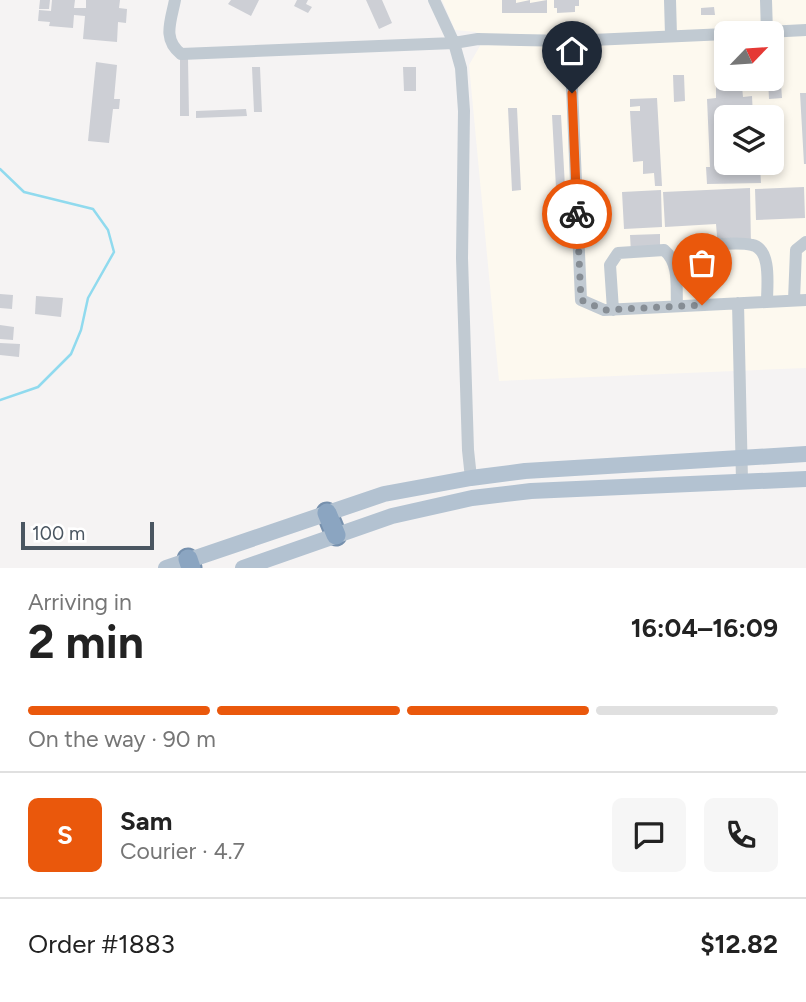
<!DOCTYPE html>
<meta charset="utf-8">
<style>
body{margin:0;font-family:Figtree,sans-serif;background:#f6f6f6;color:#222;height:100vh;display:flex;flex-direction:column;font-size:26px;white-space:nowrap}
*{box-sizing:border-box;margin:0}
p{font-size:23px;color:#767676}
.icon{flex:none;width:38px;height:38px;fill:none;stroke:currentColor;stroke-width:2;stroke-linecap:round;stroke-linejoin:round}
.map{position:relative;height:568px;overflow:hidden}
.side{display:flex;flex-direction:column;background:#fff;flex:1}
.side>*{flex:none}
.needle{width:46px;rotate:65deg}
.controls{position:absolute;left:714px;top:21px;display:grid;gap:14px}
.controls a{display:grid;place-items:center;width:70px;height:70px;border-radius:10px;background:#fff;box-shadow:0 4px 10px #0003;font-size:35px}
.scale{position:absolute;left:21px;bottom:18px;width:133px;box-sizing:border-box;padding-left:7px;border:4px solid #4a5661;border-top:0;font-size:19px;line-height:24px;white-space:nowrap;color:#4a5661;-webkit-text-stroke:5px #fff;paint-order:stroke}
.pin{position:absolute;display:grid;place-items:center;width:60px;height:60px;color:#fff;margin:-72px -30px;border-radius:50% 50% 50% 0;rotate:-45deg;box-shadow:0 0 7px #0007}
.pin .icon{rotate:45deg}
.courier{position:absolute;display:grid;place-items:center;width:70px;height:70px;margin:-35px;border:5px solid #ea580c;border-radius:50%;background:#fff;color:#222;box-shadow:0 2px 9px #0007}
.overview em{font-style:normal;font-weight:700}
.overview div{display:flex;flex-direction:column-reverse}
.overview{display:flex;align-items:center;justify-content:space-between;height:119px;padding:0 28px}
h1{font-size:46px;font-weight:700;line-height:52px}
.bar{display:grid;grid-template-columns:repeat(4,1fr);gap:10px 7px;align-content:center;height:84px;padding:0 28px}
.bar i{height:9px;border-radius:5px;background:#e0e0e0}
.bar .active{background:#ea580c}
.bar p{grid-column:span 4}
.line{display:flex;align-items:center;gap:18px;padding:0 28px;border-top:2px solid #e0e0e0}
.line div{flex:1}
.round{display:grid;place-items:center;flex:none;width:74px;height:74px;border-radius:10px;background:#f6f6f6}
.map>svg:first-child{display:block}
.commercial{fill:#fdf9ef;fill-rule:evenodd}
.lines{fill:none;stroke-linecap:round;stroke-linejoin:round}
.stream{stroke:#90daee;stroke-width:2.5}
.building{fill:#cdcfd5}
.highway-casing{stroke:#7690ad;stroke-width:23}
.minor{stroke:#c1cad2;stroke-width:12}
.major{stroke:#b3c2d1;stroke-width:16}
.highway{stroke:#8ba5c1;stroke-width:19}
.done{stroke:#868d94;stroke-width:7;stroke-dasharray:0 12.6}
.route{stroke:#ea580c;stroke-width:9}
</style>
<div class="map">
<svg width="806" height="568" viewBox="0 0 806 568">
<rect width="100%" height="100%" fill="#f5f3f3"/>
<path class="commercial" d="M442 0H806V368L499 381 469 65 481 44 476 32 455 30ZM726 33H772V79H726ZM726 117H772V163H726Z"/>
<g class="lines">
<path class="stream" d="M0 169 24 192 93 209 108 230 114 252 88 298 81 330 71 354 38 387 0 400"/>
</g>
<path class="building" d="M40 0H50L49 9H39Z
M52 0H75L74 8H86V0H120L119 8 127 9 126 23 118 22 117 42 83 39 85 16 74 15 73 28 49 26 50 22 38 21 39 10 51 11Z
M231 0H259L251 16 228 4Z
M297 0H308L306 4 312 7 308 13 294 6Z
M366 0H382L392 23 379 29Z
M502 0H516V3L530 0V3L547 0V13H502Z
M554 0H579V6H575V12L557 13V8H554Z
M714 7 715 15H701V8Z
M180 59H188L189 116H180Z
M96 62 117 65 114 99H120L119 109H113L109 143 88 141Z
M252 67H260L262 112H254Z
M403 67H416V91H404Z
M780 70 782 98 769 99 768 79H772V71Z
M673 75H684L685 101 674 102Z
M742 86 743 97 752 96 753 117H726V163H755V167H760L761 183 707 184 706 167H710L707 99 716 98V87Z
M800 93H806V164H804Z
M657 98 662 186H655L654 173 643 174V161L633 162 630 111H640V106L630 107V99Z
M508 108H517L521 190 512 191Z
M246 109 247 116 196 118V111Z
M552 115H561L565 187 556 188Z
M804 187 805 218 756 220 755 189Z
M750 188 751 247 718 248 716 224 665 227 663 192Z
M661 190 662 227 624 229 622 192Z
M660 234V253H631L630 235Z
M0 294 13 295 12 309 0 308Z
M36 296 63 298 61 317 35 314Z
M0 325 14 327 13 340 0 339Z
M0 343 20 344 19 357 0 355Z"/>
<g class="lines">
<g class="highway-casing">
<path id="highway" d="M327 513 336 535
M188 559 191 568"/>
</g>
<path class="minor" d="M175 0C171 21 162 39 181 54L454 43 478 39 570 41 726 34
M434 0 454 43 461 68 464 111 462 258 468 450 471 478
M670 0 671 35
M766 0 767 33
M745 33 806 30
M570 41 581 300 604 310 806 300
M794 300 796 250 806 242
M738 303 742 481
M702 305C703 285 697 255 717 244 728 244 741 242 752 245 772 249 767 286 767 301
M613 310 610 265 618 253 664 250C680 263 676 287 677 306"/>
<path class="major" d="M166 568 384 494 471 478 525 471 806 454
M243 568 392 516 472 498 531 491 806 479"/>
<use href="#highway" class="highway"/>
</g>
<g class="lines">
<path class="done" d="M577 214 581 300 604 310 702 305"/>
<path class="route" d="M572 93 577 214"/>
</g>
</svg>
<div class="controls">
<a><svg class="needle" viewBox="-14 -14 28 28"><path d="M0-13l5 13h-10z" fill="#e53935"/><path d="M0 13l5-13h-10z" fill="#767676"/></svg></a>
<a><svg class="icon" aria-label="layers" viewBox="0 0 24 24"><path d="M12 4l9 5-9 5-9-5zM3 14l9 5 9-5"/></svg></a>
</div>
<div class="scale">100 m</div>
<div class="pin" style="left:702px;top:305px;background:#ea580c"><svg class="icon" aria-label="bag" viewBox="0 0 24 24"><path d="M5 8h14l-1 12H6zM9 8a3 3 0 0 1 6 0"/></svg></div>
<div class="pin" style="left:572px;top:93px;background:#1f2937"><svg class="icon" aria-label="home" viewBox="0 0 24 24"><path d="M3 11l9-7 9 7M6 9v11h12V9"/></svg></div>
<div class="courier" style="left:577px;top:214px"><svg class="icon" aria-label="bike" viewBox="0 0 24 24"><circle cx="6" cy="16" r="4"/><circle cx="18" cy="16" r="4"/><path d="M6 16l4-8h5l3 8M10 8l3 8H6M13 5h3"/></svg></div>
</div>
<section class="side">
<div class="overview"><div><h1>2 min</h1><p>Arriving in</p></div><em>16:04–16:09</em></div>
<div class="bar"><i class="active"></i><i class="active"></i><i class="active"></i><i></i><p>On the way · 90 m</p></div>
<div class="line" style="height:126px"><b class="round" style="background:#ea580c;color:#fff">S</b><div><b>Sam</b><p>Courier · 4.7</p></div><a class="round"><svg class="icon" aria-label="chat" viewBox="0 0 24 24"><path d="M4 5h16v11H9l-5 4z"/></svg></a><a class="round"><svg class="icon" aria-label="phone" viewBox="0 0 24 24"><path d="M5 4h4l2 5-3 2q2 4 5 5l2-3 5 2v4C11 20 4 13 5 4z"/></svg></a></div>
<div class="line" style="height:91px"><div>Order #1883</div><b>$12.82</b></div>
</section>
